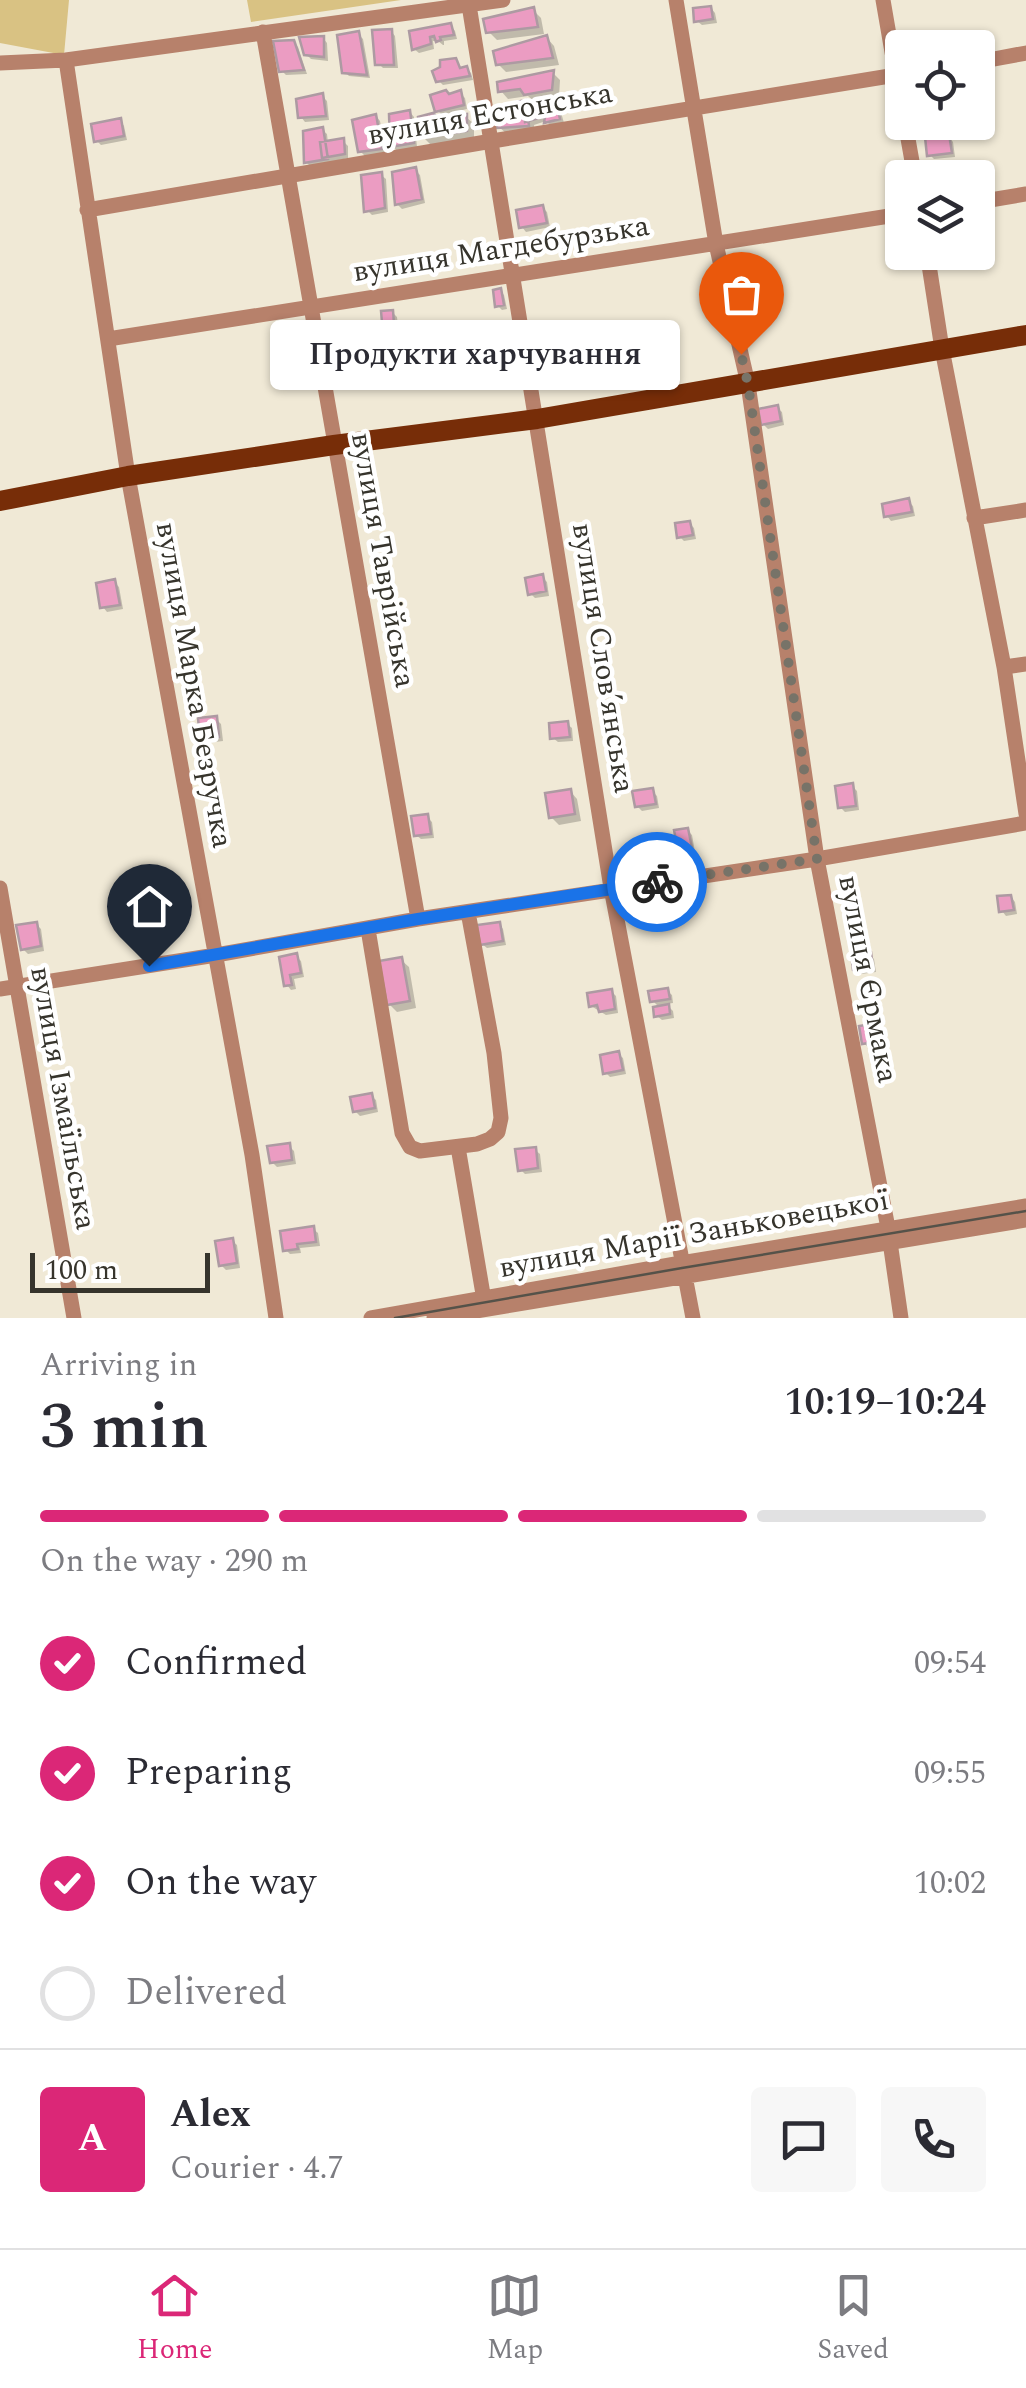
<!DOCTYPE html>
<meta charset="utf-8">
<style>
body{margin:0;font-family:Spectral,serif;background:#f7f7f7;color:#2b2b33;height:100vh;display:flex;flex-direction:column;font-size:38px;white-space:nowrap}
*{box-sizing:border-box;margin:0}
p{font-size:32px;color:#7c7c81}
.icon{flex:none;width:55px;height:55px;fill:none;stroke:currentColor;stroke-width:2;stroke-linecap:round;stroke-linejoin:round}
.map{position:relative;height:1318px;overflow:hidden}
.side{display:flex;flex-direction:column;background:#fff;flex:1}
.side>*{flex:none}
.controls{position:absolute;left:885px;top:30px;display:grid;gap:20px}
.controls a{display:grid;place-items:center;width:110px;height:110px;border-radius:10px;background:#fff;box-shadow:0 2px 8px #0004;font-size:50px}
.scale{position:absolute;left:30px;bottom:25px;width:180px;box-sizing:border-box;padding-left:10px;border:5px solid #36342c;border-top:0;font-size:28px;line-height:35px;white-space:nowrap;color:#36342c;-webkit-text-stroke:8px #fff;paint-order:stroke}
.pin{position:absolute;display:grid;place-items:center;width:85px;height:85px;color:#fff;margin:-102px -42px;border-radius:50% 50% 50% 0;rotate:-45deg;box-shadow:0 0 10px #0007}
.pin .icon{rotate:45deg}
.courier{position:absolute;display:grid;place-items:center;width:100px;height:100px;margin:-50px;border:8px solid #1a73e8;border-radius:50%;background:#fff;color:#222;box-shadow:0 2px 12px #0007}
.bubble{position:absolute;height:70px;border-radius:10px;background:#fff;box-shadow:0 2px 8px #0004;font-size:32px;font-weight:600;line-height:70px;text-align:center}
.head em{font-style:normal;font-weight:600}
.head div{display:flex;flex-direction:column-reverse}
.head{display:flex;align-items:center;justify-content:space-between;height:170px;padding:0 40px}
h1{font-size:65px;font-weight:600;line-height:75px}
.bar{display:grid;grid-template-columns:repeat(4,1fr);gap:15px 10px;align-content:center;height:120px;padding:0 40px}
.bar i{height:12px;border-radius:8px;background:#e1e1e2}
.bar .on{background:#db2777}
.bar p{grid-column:span 4}
.line{display:flex;align-items:center;gap:25px;padding:0 40px;border-top:2px solid #e1e1e2}
.line div{flex:1}
.round{display:grid;place-items:center;flex:none;width:105px;height:105px;border-radius:10px;background:#f7f7f7}
ol{padding:0 40px;list-style:none}
li{display:flex;align-items:center;gap:30px;height:110px}
li p{margin-inline-start:auto}
li .icon{padding:10px;border-radius:50%;background:#db2777;color:#fff;stroke-width:4}
li:last-child{color:#7c7c81}
li i{width:55px;height:55px;border:5px solid #e1e1e2;border-radius:50%}
.dock{display:flex;justify-content:space-around;align-items:center;height:140px;border-top:2px solid #e1e1e2;background:#fff;font-size:28px;color:#7c7c81}
.dock a{display:grid;justify-items:center;gap:5px}
.dock .on{color:#db2777}
.map>svg:first-child{display:block}
.green{fill:#d9c283}
.shadow{fill:#0003}
.building{fill:#eb9cc2;stroke:#ad9aa2;stroke-width:2.5}
.lines{fill:none;stroke-linecap:round;stroke-linejoin:round}
.minor{stroke:#b7816b;stroke-width:15}
.major{stroke:#772d08;stroke-width:20}
.tram{stroke:#555249;stroke-width:2.5}
.done{stroke:#777368;stroke-width:10;stroke-dasharray:0 18}
.route{stroke:#1a73e8;stroke-width:12}
.labels{text-anchor:middle;dominant-baseline:central;stroke-width:9;stroke-linejoin:round;paint-order:stroke}
.street-label{font-size:30px;fill:#36342c;stroke:#fff}
</style>
<div class="map">
<svg width="1026" height="1318" viewBox="0 0 1026 1318">
<rect width="100%" height="100%" fill="#f0e9d6"/>
<path class="green" d="M0 0H69L64 55 0 43Z
M247 0H401L251 22Z"/>
<path class="shadow" d="M711 8 715 13 717 23 702 25 697 21Z
M533 10 541 18 544 34 497 40 489 32Z
M451 26 455 31 457 39 444 41V45H443L438 41H433L434 49 419 53 414 49 412 33Z
M391 31 395 36 398 68H383L378 63Z
M358 34 363 39 370 78 349 76 344 71Z
M323 38 327 43 328 61 311 59 306 54Z
M547 38 554 46 559 65 506 72 498 64Z
M293 42 298 47 307 74 286 75 281 70Z
M455 61 462 70 466 68 471 73 473 80 443 85 438 80Z
M553 73 560 80 559 97 553 98 559 105 564 123 551 126 546 121 534 125 535 133 507 134 499 127 526 103 529 106 537 104 528 96 508 99 501 91Z
M460 93 465 98 467 109 442 115 437 110Z
M322 96 327 101 329 120 305 122 301 117Z
M410 112 414 117 417 147 397 151 392 146Z
M376 116 380 121 386 153 365 156 360 151Z
M466 117 474 124V138L431 145 423 137 436 119Z
M120 121 124 126 127 140 101 145 96 140Z
M322 130 327 134 328 143 343 141 348 146V158L311 167 306 162Z
M949 137 953 142 955 157 934 159 930 155Z
M415 170 420 175 425 203 402 209 397 204Z
M381 175 386 179 388 212 372 215 367 210Z
M542 207 547 212 550 227 526 232 522 227Z
M759 288 764 293 766 305 748 308 743 303Z
M500 291 504 295 507 309 502 310 497 305Z
M392 312 397 317 398 326H401L406 331V337L390 338 385 333Z
M777 408 782 412 784 425 768 429 763 424Z
M908 501 913 506 915 516 891 521 887 516Z
M690 524 694 528 696 539 684 541 679 536Z
M542 577 547 582 549 596 535 598 530 593Z
M114 582 119 587 123 609 107 612 103 607Z
M216 719 221 724 223 741 207 743 202 738Z
M567 724 572 728 573 741 558 742 553 738Z
M852 786 857 791 859 810 845 812 840 807Z
M570 791 577 799 581 821 559 825 551 817Z
M652 791 657 796 659 808 642 811 637 806Z
M427 817 432 822 434 838 421 839 416 835Z
M687 830 692 835 695 852 685 854 681 850Z
M1011 897 1015 902 1017 914 1006 916 1002 911Z
M36 924 41 929 44 951 28 954 23 949Z
M499 924 503 929 506 945 487 948 482 944Z
M870 955 874 959 876 972 861 974 856 969Z
M296 956 301 961 304 977 294 979 296 989 291 990 287 985Z
M401 960 409 967 416 1008 397 1012 389 1004Z
M611 991 616 996 618 1013 606 1015 591 1006Z
M667 991 672 995 673 1003 666 1004 673 1011 674 1018 662 1020 657 1016 660 1008 653 1001Z
M878 1026 883 1031 885 1045 869 1048 864 1043Z
M618 1054 623 1058 626 1074 610 1077 606 1073Z
M371 1096 376 1100 378 1112 360 1116 355 1111Z
M289 1146 294 1151 296 1164 277 1167 272 1162Z
M535 1150 540 1154 542 1172 525 1174 520 1169Z
M313 1229 318 1233 320 1246 300 1248 301 1253 290 1254 285 1249Z
M232 1241 237 1245 240 1268 226 1270 221 1265Z"/>
<path class="building" d="M711 6 713 19 694 22 693 8Z
M534 7 538 27 486 33 483 19Z
M451 23 454 35 440 37 441 40 436 42 434 36 430 37 431 44 412 50 409 31Z
M392 29 394 65H375L372 30Z
M359 31 367 75 342 73 337 35Z
M547 35 553 58 496 65 493 51Z
M324 36V57L304 55 299 37Z
M294 40 304 70 279 72 273 41Z
M456 58 460 68 467 66 470 76 436 82 432 71 440 67V60Z
M554 70 552 90 524 95 520 89 498 92 497 82Z
M446 90 449 94 461 90 464 105 435 112 430 95Z
M323 93 326 116 298 118 296 99Z
M555 97 560 119 544 123 545 116 525 122 523 105Z
M526 100 529 126 497 128V115L505 113V104Z
M410 110 414 143 390 147 389 114Z
M433 113 437 117H446L467 114V131L421 138 418 117Z
M376 114 382 149 358 152 352 120Z
M121 118 124 136 94 142 91 124Z
M323 127 328 159 304 163 303 131Z
M949 134 952 153 927 156 925 137Z
M344 138 345 154 322 158 320 142Z
M416 167 422 199 395 205 392 172Z
M382 172 385 208 364 212 361 175Z
M543 205 547 223 519 228 516 210Z
M760 286 762 301 741 304 739 289Z
M501 288 504 305 495 307 493 290Z
M393 310 394 324 402 323 403 333 383 334 381 311Z
M778 405 781 421 761 425 758 409Z
M909 498 912 512 884 517 882 504Z
M690 521 693 535 677 538 675 523Z
M543 574 546 591 528 595 525 578Z
M115 579 120 605 100 608 96 583Z
M217 716 219 737 200 739 198 718Z
M568 721 570 737 550 739 549 723Z
M853 783 856 806 838 808 835 786Z
M653 788 656 804 635 807 632 791Z
M571 789 575 814 549 818 545 793Z
M428 814 431 834 414 836 411 816Z
M688 828 692 848 678 851 674 830Z
M1011 895 1014 910 999 912 997 896Z
M37 922 41 946 21 950 16 925Z
M500 922 503 941 480 945 477 925Z
M871 952 873 968 853 970 851 954Z
M297 953 301 973 290 975 292 985 284 986 279 957Z
M402 957 410 1001 387 1005 379 961Z
M668 988 670 999 650 1002 648 991Z
M612 989 615 1009 599 1012 597 1005 589 1007 587 993Z
M669 1004 670 1014 654 1017 653 1007Z
M879 1023 882 1041 862 1044 859 1026Z
M619 1051 623 1070 603 1074 600 1055Z
M372 1093 375 1108 353 1112 350 1097Z
M290 1143 292 1160 270 1163 267 1146Z
M536 1147 538 1168 518 1171 515 1149Z
M314 1226 316 1242 297 1244 298 1249 283 1251 280 1231Z
M233 1238 237 1263 219 1266 215 1241Z"/>
<g class="lines">
<path class="minor" d="M676 0 716 244 748 384 817 859 888 1228 901 1318
M883 0 902 110
M469 5 611 888 693 1318
M263 32 418 919
M66 60 128 476 252 1155 276 1318
M978 62 1026 53
M0 63 66 60 503 0
M905 122 915 178
M978 202 1026 194
M87 210 492 141 902 74
M927 252 942 349 1004 667 1026 814
M108 339 902 214
M974 518 1026 510
M1004 667 1026 664
M0 888 74 1318
M368 929 402 1133 410 1147 420 1151 477 1144 490 1139 498 1132 501 1118 494 1053 468 912
M0 989 216 955 418 919 817 859 1026 823
M458 1147 485 1306
M371 1318 681 1263 1026 1206
M434 1318 1026 1220"/>
<path class="major" d="M0 501 128 476 334 445 537 419 1026 335"/>
<path class="tram" d="M395 1318 682 1268 1026 1211"/>
</g>
<g class="lines">
<path class="done" d="M657 882 817 859 748 384 741 354"/>
<path class="route" d="M149 966 418 919 657 882"/>
</g>
<g class="labels">
<g class="street-label">
<text transform="translate(490 114) rotate(-10)">вулиця Естонська</text>
<text transform="translate(501 249) rotate(-9)">вулиця Магдебурзька</text>
<text transform="translate(383 560) rotate(80)">вулиця Таврійська</text>
<text transform="translate(603 658) rotate(81)">вулиця Слов’янська</text>
<text transform="translate(194 685) rotate(80)">вулиця Марка Безручка</text>
<text transform="translate(868 979) rotate(79)">вулиця Єрмака</text>
<text transform="translate(63 1098) rotate(80)">вулиця Ізмаїльська</text>
<text transform="translate(694 1234) rotate(-10)">вулиця Марії Заньковецької</text>
</g>
</g>
</svg>
<div class="controls">
<a><svg class="icon" aria-label="locate" viewBox="0 0 24 24"><circle cx="12" cy="12" r="6"/><path d="M12 2v4M12 18v4M2 12h4M18 12h4"/></svg></a>
<a><svg class="icon" aria-label="layers" viewBox="0 0 24 24"><path d="M12 4l9 5-9 5-9-5zM3 14l9 5 9-5"/></svg></a>
</div>
<div class="scale">100 m</div>
<div class="pin" style="left:741px;top:354px;background:#ea580c"><svg class="icon" aria-label="bag" viewBox="0 0 24 24"><path d="M5 8h14l-1 12H6zM9 8a3 3 0 0 1 6 0"/></svg></div>
<div class="pin" style="left:149px;top:966px;background:#1f2937"><svg class="icon" aria-label="home" viewBox="0 0 24 24"><path d="M3 11l9-7 9 7M6 9v11h12V9"/></svg></div>
<div class="courier" style="left:657px;top:882px"><svg class="icon" aria-label="bike" viewBox="0 0 24 24"><circle cx="6" cy="16" r="4"/><circle cx="18" cy="16" r="4"/><path d="M6 16l4-8h5l3 8M10 8l3 8H6M13 5h3"/></svg></div>
<div class="bubble" style="left:270px;top:320px;width:410px">Продукти харчування</div>
</div>
<section class="side">
<div class="head"><div><h1>3 min</h1><p>Arriving in</p></div><em>10:19–10:24</em></div>
<div class="bar"><i class="on"></i><i class="on"></i><i class="on"></i><i></i><p>On the way · 290 m</p></div>
<ol>
<li><svg class="icon" aria-label="check" viewBox="0 0 24 24"><path d="M5 12l5 5 9-10"/></svg>Confirmed<p>09:54</p></li>
<li><svg class="icon" aria-label="check" viewBox="0 0 24 24"><path d="M5 12l5 5 9-10"/></svg>Preparing<p>09:55</p></li>
<li><svg class="icon" aria-label="check" viewBox="0 0 24 24"><path d="M5 12l5 5 9-10"/></svg>On the way<p>10:02</p></li>
<li><i></i>Delivered</li>
</ol>
<div class="line" style="height:180px"><b class="round" style="background:#db2777;color:#fff">A</b><div><b>Alex</b><p>Courier · 4.7</p></div><a class="round"><svg class="icon" aria-label="chat" viewBox="0 0 24 24"><path d="M4 5h16v11H9l-5 4z"/></svg></a><a class="round"><svg class="icon" aria-label="phone" viewBox="0 0 24 24"><path d="M5 4h4l2 5-3 2q2 4 5 5l2-3 5 2v4C11 20 4 13 5 4z"/></svg></a></div>
</section>
<nav class="dock">
<a class="on"><svg class="icon" aria-label="home" viewBox="0 0 24 24"><path d="M3 11l9-7 9 7M6 9v11h12V9"/></svg>Home</a>
<a><svg class="icon" aria-label="map" viewBox="0 0 24 24"><path d="M3 6l6-2 6 2 6-2v14l-6 2-6-2-6 2zM9 4v14M15 6v14"/></svg>Map</a>
<a><svg class="icon" aria-label="saved" viewBox="0 0 24 24"><path d="M7 4h10v16l-5-4-5 4z"/></svg>Saved</a>
</nav>
